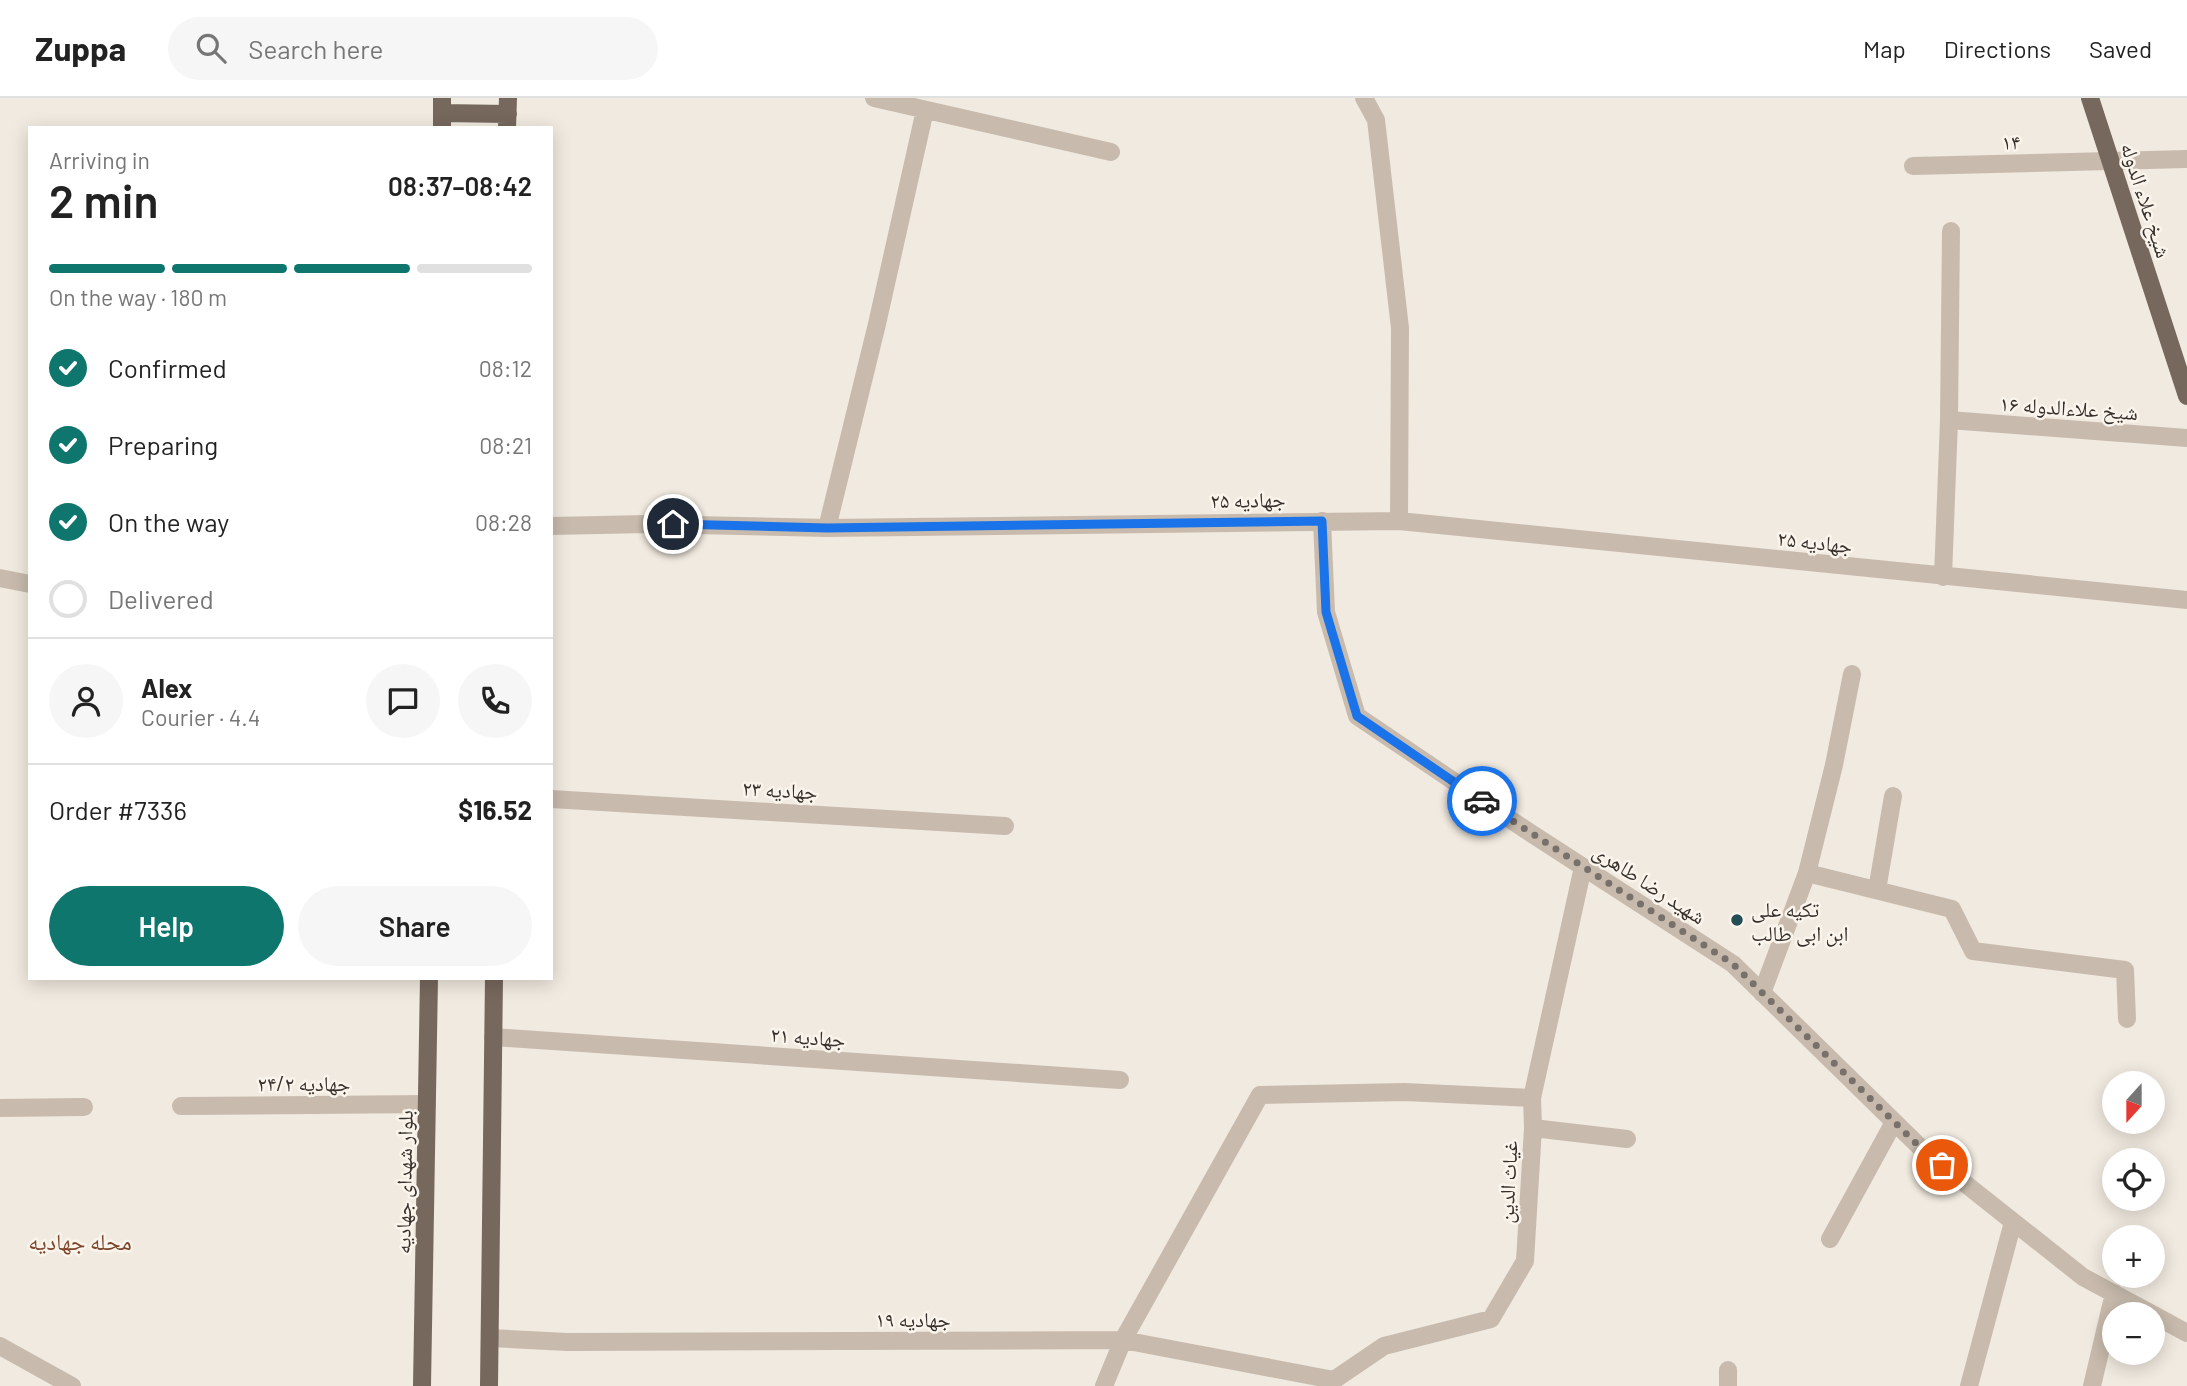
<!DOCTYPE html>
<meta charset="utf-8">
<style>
body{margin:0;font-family:Barlow,"Noto Naskh Arabic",sans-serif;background:#f6f6f6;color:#222;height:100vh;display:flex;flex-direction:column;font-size:26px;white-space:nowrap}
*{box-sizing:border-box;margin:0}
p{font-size:23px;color:#767676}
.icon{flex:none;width:38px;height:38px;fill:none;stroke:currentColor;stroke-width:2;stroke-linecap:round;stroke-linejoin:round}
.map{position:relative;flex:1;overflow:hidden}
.sheet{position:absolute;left:28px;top:28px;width:525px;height:854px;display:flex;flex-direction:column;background:#fff;border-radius:0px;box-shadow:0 4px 18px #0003}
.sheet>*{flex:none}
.needle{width:46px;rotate:201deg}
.fabs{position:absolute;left:2102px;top:973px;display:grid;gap:14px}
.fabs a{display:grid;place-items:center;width:63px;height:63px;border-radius:50%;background:#fff;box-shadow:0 4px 18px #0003;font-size:35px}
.pin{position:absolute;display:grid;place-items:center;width:60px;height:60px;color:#fff;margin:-30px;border:4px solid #fff;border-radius:50%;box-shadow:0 2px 7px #0007}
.courier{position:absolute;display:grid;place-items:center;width:70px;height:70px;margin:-35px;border:5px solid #1a73e8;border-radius:50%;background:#fff;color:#222;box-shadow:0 2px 9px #0007}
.overview em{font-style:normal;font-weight:600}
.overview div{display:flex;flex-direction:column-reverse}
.overview{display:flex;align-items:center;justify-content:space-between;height:119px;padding:0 21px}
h1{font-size:46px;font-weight:600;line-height:52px}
.bar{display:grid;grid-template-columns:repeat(4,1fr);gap:10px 7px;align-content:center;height:84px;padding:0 21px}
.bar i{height:9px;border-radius:5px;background:#e0e0e0}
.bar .on{background:#0f766e}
.bar p{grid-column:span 4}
.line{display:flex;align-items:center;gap:18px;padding:0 21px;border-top:2px solid #e0e0e0}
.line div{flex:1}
.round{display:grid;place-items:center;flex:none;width:74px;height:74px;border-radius:37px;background:#f6f6f6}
ol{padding:0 21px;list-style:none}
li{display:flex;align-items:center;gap:21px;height:77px}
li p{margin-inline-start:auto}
li .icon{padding:7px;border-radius:50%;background:#0f766e;color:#fff;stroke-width:4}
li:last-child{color:#767676}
li i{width:38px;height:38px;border:4px solid #e0e0e0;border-radius:50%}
.button{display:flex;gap:14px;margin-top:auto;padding:14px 21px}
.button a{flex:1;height:80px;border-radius:42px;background:#0f766e;color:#fff;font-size:28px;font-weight:600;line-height:80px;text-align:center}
.button a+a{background:#f6f6f6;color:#222}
header{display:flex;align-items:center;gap:42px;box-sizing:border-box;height:98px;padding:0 35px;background:#fff;border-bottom:2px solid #e0e0e0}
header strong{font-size:33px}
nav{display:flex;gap:38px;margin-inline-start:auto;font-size:24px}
.search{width:490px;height:63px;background:#f6f6f6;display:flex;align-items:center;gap:18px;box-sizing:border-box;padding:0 24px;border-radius:38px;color:#767676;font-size:26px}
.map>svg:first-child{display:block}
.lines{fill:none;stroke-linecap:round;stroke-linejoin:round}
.minor{stroke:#c8bbad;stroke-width:18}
.major{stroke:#77685d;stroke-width:18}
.done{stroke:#78706a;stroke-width:7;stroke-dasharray:0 12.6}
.route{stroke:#1a73e8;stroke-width:9}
.poi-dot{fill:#244e55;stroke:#f9f4ec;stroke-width:2.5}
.labels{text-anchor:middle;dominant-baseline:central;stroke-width:5;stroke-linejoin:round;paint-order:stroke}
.street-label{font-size:21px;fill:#372f2b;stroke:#f9f4ec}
.poi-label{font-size:21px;fill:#372f2b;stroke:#f9f4ec;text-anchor:start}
.neighbourhood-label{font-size:23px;fill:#7e452c;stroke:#f9f4ec}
</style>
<header>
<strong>Zuppa</strong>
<div class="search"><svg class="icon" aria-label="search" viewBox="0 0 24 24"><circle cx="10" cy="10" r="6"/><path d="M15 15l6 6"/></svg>Search here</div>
<nav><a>Map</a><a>Directions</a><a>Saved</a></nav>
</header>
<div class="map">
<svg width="2187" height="1288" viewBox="0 0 2187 1288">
<rect width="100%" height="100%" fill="#f1eae0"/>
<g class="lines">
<path class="minor" d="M874 0 1111 54
M1364 0 1376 22 1400 230 1399 423
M1913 68 2187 61
M1949 322 2187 340
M1322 423 1326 514 1357 618 1526 732 1733 866 1924 1053 2083 1179 2152 1216
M551 428 647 426 827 430 1399 423 2187 502
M827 430 877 226 925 12
M1943 479 1949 322 1951 133
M0 480 30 486
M551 701 1005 728
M1807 775 1952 811 1973 853 2125 872 2127 921
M1877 792 1893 698
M1762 895 1807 775 1834 667 1852 576
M493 939 1120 982
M181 1008 427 1006
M0 1010 84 1009
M1533 1030 1627 1041
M1830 1141 1894 1024
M2152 1216 2187 1235
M490 1240 567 1244 1123 1242 1334 1282
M0 1248 72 1288
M1104 1288 1123 1242 1260 997 1405 994 1532 1000
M1333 1288 1334 1282 1384 1248 1491 1221 1525 1163 1533 1030 1532 1000 1583 769
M1728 1288V1272
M1969 1288 2013 1124
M2092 1288 2114 1195"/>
<path class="major" d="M2090 0 2187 298
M442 15 508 16
M442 30V0
M507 30 508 0
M422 1288 429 880
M489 1288 494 880"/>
</g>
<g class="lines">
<path class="done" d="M1482 703 1733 866 1924 1053 1942 1067"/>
<path class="route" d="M673 426 827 430 1322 423 1326 514 1357 618 1482 703"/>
</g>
<circle class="poi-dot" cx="1737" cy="822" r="7"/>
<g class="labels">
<g class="street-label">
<text transform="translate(2011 43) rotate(-2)">۱۴</text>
<text transform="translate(2147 102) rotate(72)">شیخ علاء الدوله</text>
<text transform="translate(2069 309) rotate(4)">شیخ علاءالدوله ۱۶</text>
<text transform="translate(1248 401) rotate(-1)">جهادیه ۲۵</text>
<text transform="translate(1815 443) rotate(6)">جهادیه ۲۵</text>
<text transform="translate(780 691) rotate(3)">جهادیه ۲۳</text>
<text transform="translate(1650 785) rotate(33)">شهید رضا طاهری</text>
<text transform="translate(808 938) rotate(4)">جهادیه ۲۱</text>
<text x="304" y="984">جهادیه ۲۴/۲</text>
<text transform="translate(403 1084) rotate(-89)">بلوار شهدای جهادیه</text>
<text transform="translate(1507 1084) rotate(-87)">غیاث الدین</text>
<text x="913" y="1220">جهادیه ۱۹</text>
</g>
<g class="poi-label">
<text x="1751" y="810">تکیه علی<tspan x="1751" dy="24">ابن ابی طالب</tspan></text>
</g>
<g class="neighbourhood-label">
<text x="80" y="1143">محله جهادیه</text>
</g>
</g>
</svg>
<div class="fabs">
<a><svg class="needle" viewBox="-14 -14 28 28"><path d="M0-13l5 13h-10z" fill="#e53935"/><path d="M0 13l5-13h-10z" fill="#767676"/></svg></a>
<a><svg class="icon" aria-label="locate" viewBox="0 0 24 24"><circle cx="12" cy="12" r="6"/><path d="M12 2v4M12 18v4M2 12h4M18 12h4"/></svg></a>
<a>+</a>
<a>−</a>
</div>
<div class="pin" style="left:1942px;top:1067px;background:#ea580c"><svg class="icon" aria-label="bag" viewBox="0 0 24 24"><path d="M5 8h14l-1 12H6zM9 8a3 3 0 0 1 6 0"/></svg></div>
<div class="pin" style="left:673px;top:426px;background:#1f2937"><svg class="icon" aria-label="home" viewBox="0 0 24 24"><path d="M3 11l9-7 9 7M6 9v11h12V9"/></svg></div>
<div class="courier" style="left:1482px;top:703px"><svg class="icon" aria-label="car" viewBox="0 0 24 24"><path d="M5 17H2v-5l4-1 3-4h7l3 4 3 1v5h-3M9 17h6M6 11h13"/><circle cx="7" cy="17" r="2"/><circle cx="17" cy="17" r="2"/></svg></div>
<section class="sheet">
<div class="overview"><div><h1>2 min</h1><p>Arriving in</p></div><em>08:37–08:42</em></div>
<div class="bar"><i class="on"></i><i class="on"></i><i class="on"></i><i></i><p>On the way · 180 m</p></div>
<ol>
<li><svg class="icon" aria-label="check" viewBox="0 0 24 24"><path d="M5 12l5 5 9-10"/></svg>Confirmed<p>08:12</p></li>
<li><svg class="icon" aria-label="check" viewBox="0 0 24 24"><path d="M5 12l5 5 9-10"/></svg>Preparing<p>08:21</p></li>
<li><svg class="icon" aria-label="check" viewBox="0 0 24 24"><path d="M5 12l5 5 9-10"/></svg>On the way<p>08:28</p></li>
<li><i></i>Delivered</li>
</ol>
<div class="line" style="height:126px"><a class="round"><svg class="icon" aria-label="person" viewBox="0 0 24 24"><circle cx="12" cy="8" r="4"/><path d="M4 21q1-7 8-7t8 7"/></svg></a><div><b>Alex</b><p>Courier · 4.4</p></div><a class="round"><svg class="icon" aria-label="chat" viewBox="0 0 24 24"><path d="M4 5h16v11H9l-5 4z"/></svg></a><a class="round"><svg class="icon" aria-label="phone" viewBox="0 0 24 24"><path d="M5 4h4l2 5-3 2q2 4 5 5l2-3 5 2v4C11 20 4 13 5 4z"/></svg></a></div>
<div class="line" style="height:91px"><div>Order #7336</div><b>$16.52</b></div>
<div class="button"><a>Help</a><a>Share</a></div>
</section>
</div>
